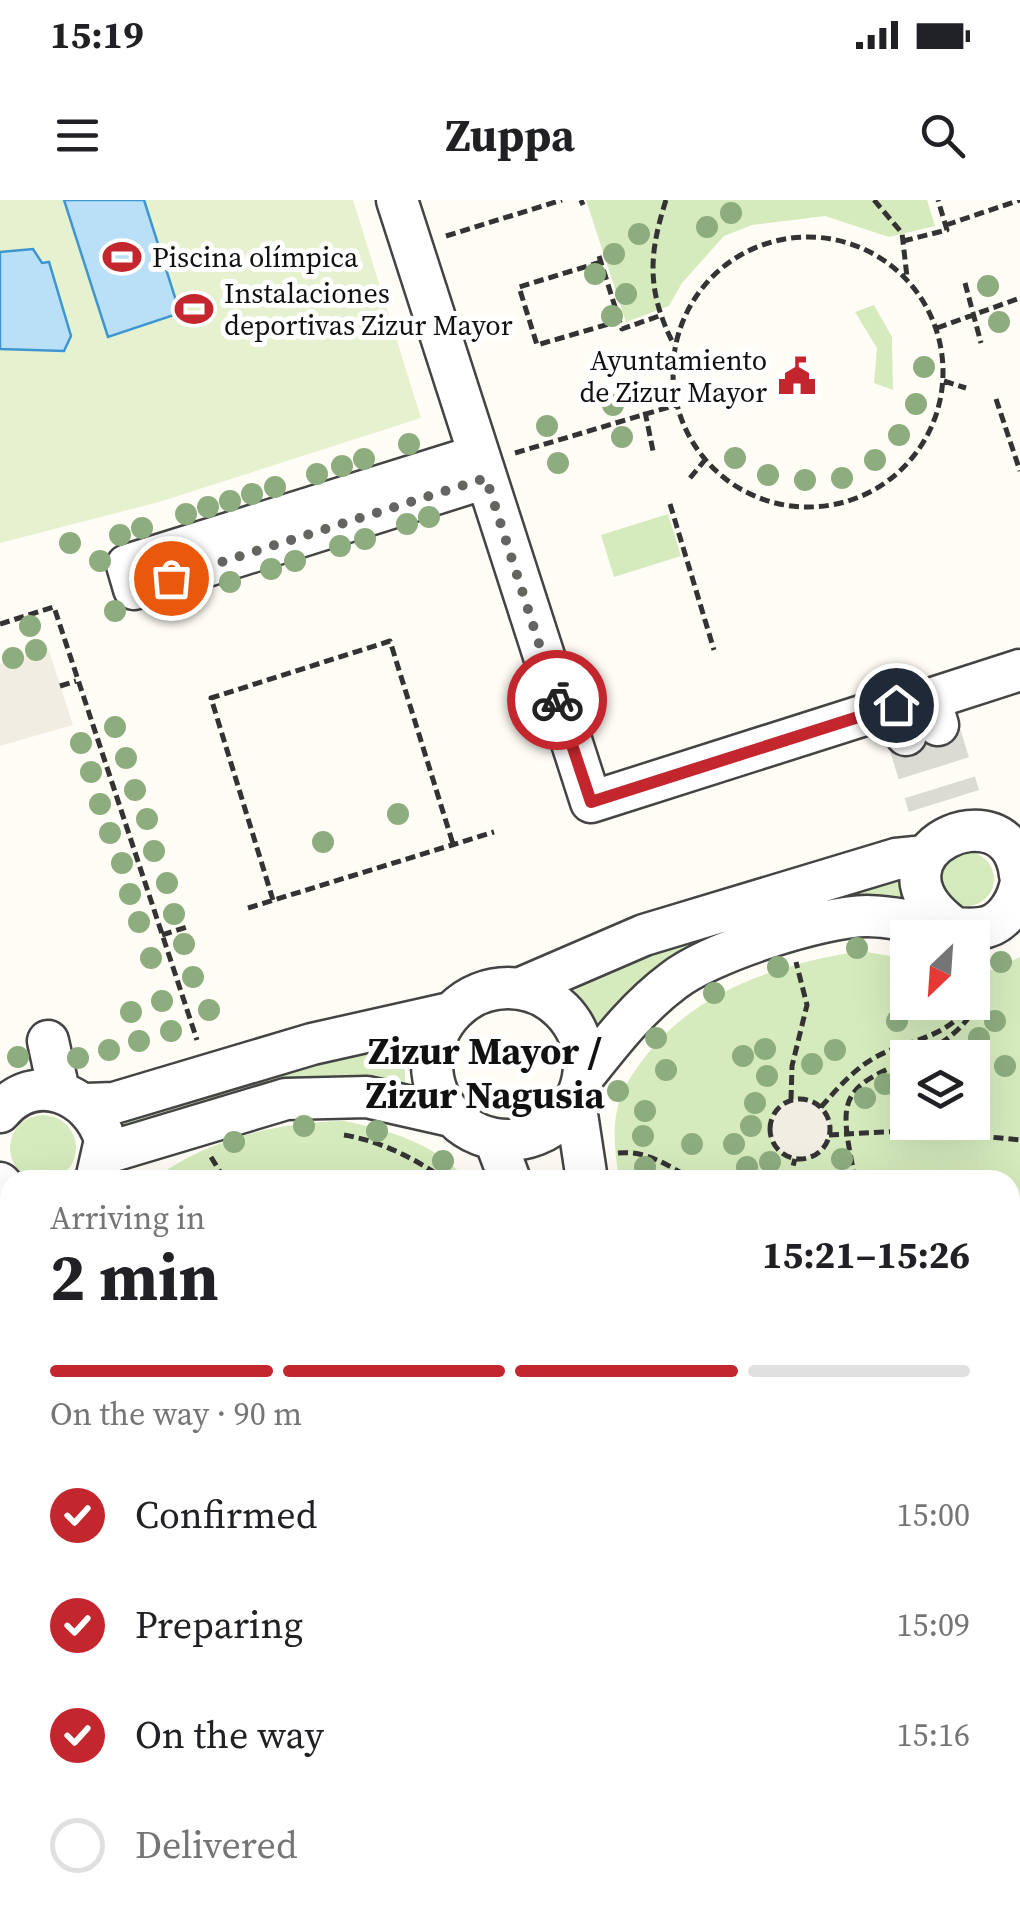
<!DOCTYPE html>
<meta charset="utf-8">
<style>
body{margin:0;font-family:"Source Serif 4",serif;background:#f6f6f6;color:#202124;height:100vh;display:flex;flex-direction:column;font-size:38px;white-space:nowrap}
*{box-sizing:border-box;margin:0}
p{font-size:32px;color:#757577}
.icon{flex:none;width:55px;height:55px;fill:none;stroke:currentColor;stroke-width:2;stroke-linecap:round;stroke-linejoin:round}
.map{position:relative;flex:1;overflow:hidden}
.details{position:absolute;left:0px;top:970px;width:1020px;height:752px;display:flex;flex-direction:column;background:#fff;border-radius:30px 30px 0 0;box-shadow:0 10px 40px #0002}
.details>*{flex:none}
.needle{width:65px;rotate:205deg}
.fabs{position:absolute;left:890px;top:720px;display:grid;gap:20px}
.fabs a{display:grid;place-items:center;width:100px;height:100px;border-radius:0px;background:#fff;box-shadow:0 10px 40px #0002;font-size:50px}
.pin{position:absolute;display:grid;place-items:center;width:85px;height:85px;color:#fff;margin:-42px;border:5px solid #fff;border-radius:50%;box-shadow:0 2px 10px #0007}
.courier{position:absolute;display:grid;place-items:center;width:100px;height:100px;margin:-50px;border:8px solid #c4262e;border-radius:50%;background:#fff;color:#222;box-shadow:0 2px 12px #0007}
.overview em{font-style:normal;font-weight:700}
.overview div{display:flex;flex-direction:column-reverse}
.overview{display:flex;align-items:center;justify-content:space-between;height:170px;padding:0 50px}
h1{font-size:65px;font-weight:700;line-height:75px}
.bar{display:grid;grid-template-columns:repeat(4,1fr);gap:15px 10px;align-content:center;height:120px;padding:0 50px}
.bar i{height:12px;border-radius:8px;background:#e0e0e0}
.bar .active{background:#c4262e}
.bar p{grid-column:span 4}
ol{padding:0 50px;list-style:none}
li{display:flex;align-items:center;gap:30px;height:110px}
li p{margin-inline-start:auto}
li .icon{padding:10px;border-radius:50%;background:#c4262e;color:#fff;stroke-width:4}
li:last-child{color:#757577}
li i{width:55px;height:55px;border:5px solid #e0e0e0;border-radius:50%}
.status{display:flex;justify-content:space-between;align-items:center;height:70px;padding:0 50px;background:#fff;direction:ltr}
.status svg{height:28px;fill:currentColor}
header{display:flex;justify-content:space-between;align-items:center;height:130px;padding:0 50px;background:#fff;font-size:45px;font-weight:700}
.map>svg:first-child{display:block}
.green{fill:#d5ebbd;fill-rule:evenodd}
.pitch{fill:#e6f2cf}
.plaza{fill:#f1ede2}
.water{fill:#b9e0f7;stroke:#3f96cf;stroke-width:2.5}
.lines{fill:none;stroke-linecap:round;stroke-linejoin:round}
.minor-tunnel{stroke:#dbdad3;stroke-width:40;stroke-dasharray:40 20;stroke-linecap:butt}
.minor-casing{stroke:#444;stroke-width:45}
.highway-casing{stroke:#222;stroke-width:60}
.path{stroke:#333;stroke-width:5;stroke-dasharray:10 5;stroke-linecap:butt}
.minor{stroke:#fff;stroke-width:40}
.highway{stroke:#f5a25d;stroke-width:55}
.tree{fill:#8dad7f}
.done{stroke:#646461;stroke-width:10;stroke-dasharray:0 18}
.route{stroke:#c4262e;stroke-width:12}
.labels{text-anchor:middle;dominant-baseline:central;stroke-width:10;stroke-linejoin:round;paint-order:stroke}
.poi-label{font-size:28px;fill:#111;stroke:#fff;text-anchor:start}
.district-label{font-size:38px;font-weight:bold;fill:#111;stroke:#fff}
</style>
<div class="status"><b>15:19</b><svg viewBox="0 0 49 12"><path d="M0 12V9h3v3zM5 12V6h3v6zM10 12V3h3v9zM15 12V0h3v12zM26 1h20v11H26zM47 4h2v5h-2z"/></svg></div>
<header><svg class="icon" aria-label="menu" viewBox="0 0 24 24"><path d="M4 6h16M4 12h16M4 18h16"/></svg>Zuppa<svg class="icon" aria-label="search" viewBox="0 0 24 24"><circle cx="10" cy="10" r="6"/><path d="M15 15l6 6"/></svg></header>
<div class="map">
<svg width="1020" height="1722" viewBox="0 0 1020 1722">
<rect width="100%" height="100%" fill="#fffdf5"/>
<path class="green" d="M586 0H927L935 26 889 37 825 16 752 25 724 36 682 83 669 106 626 122Z
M874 105 892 137 893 190 874 183 877 148 855 112Z
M668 314 681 356 614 377 601 335Z
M940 679a27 27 0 1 1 54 0a27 27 0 1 1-54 0Z
M905 667 902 693 906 708 628 797 598 826 570 793 621 761Z
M861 751 907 759 908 802H972L973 770H993L1020 757V1028L1010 1031V980H619C616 958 612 933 617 911 620 890 633 873 645 857 697 789 780 764 861 751ZM908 858H972V922H908Z
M371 848 405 849V888L291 877 117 931 112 918Z
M10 948a33 33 0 1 1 66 0a33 33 0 1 1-66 0Z
M344 921C390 930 436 944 467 980H152C207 939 277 922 344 921Z
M10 1667V1712L146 1713 117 1722H0V1669Z
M900 1713 902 1722H591L588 1713Z"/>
<path class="pitch" d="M0 0H353L421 218 159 302 0 343Z"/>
<path class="plaza" d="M48 448 73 525 0 546V464Z
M770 929a30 30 0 1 1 60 0a30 30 0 1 1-60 0Z"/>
<path class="water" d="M64 0H144L180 113 108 137Z
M33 49 42 63 49 62 71 136 64 151 0 149V52Z"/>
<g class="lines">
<path class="minor-tunnel" d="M938 525 960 596
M906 535 928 606"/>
<g class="minor-casing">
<path id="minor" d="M397 0 591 602 896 505 906 535
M479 255 127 365 134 389 486 278
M938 525 930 499 1020 470
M952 726C855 653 1010 582 1020 675
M432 864a76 76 0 1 1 152 0a76 76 0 1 1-152 0Z
M521 788 644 735 896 659 925 656
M48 841 59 891
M584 876C611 842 638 807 673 781 708 753 822 716 867 716 905 716 944 732 981 728 1002 726 1016 704 1020 686
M575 901 587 980
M86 904 114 903 312 844 450 813
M0 912C35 870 91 893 105 940L96 980
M495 940 510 980
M106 953 286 899 367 897 451 916
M0 983 10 994
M1010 1059 1020 1056
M1010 1355 1020 1352
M0 1376 10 1372
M1010 1411 1020 1406
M1020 1492V1496
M293 1712 296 1722"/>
</g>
<g class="highway-casing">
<path id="highway" d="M1010 1179 1020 1175
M1010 1233 1020 1229
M0 1416 10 1413
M0 1493 10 1491
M0 1545 10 1542
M0 1619 10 1617"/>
</g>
<path class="path" d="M581 0 583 5
M666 0C648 56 647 92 674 145
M874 0 902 33 907 77
M946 25 1020 0
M446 36 562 0
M673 172a135 135 0 1 1 270 0a135 135 0 1 1-270 0Z
M903 41 947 30 938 0
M599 56 622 129 659 116
M601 62 519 87 537 145 619 121
M965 83 981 143
M937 128 1020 98
M944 181 966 188
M639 182 653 251
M996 199 1020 271
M515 253 676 205
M690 278 705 260
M670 304 714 450
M0 424 54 407 197 840
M60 486 76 481
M273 700 211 498 390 441 453 644
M248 708 494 632
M162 735 187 727
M972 791 978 767
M914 858C954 839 990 811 979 763
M770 929a30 30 0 1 1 60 0a30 30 0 1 1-60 0Z
M791 900 792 866 807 805 796 762
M821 907C837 889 853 870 874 858 907 839 950 839 970 802
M344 935C380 941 415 958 445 980
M829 935 919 930 1020 940
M618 953C647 950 669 966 693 980
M211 957 225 980
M789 980 795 959
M855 980C842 907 832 889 908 861
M583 1712 586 1722
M782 1712V1722
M905 1712 906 1722
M129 1722 159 1712
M725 1722 726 1712"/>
<use href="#minor" class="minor"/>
<use href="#highway" class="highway"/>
</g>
<g class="tree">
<circle cx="731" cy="13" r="11"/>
<circle cx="707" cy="27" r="11"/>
<circle cx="639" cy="34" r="11"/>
<circle cx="614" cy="54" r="11"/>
<circle cx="595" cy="74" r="11"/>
<circle cx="988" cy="86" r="11"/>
<circle cx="626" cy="94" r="11"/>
<circle cx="612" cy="116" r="11"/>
<circle cx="999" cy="122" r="11"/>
<circle cx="924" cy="167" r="11"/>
<circle cx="916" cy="204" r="11"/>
<circle cx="613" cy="205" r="11"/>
<circle cx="547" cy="226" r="11"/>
<circle cx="899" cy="235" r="11"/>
<circle cx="622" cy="237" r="11"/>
<circle cx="409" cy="244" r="11"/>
<circle cx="735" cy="258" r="11"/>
<circle cx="364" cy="259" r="11"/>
<circle cx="875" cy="260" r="11"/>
<circle cx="558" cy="263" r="11"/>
<circle cx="342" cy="266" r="11"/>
<circle cx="317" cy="274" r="11"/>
<circle cx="768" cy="275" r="11"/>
<circle cx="842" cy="278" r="11"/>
<circle cx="805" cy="280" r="11"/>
<circle cx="275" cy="287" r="11"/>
<circle cx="252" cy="294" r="11"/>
<circle cx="230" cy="301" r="11"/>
<circle cx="208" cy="307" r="11"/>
<circle cx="186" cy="314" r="11"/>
<circle cx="429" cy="317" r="11"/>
<circle cx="407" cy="324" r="11"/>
<circle cx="142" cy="328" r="11"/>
<circle cx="120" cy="335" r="11"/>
<circle cx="365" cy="339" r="11"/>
<circle cx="70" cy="343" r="11"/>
<circle cx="340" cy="346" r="11"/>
<circle cx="100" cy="361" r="11"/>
<circle cx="295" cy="361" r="11"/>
<circle cx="271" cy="369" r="11"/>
<circle cx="230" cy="382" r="11"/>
<circle cx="187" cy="397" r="11"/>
<circle cx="161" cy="405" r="11"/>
<circle cx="115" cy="411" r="11"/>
<circle cx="30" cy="426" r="11"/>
<circle cx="36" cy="450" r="11"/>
<circle cx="13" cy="458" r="11"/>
<circle cx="115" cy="527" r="11"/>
<circle cx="81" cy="543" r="11"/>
<circle cx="126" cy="558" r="11"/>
<circle cx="91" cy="572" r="11"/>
<circle cx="135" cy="590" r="11"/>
<circle cx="100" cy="604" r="11"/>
<circle cx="398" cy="614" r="11"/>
<circle cx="147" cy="619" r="11"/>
<circle cx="110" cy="633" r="11"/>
<circle cx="323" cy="642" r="11"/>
<circle cx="154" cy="651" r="11"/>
<circle cx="122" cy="663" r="11"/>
<circle cx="167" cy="683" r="11"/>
<circle cx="130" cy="694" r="11"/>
<circle cx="174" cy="714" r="11"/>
<circle cx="139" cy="722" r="11"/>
<circle cx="184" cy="744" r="11"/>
<circle cx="857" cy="748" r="11"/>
<circle cx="151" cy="758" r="11"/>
<circle cx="1001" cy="762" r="11"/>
<circle cx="778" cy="767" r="11"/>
<circle cx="193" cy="777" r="11"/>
<circle cx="714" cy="793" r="11"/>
<circle cx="162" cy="801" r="11"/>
<circle cx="209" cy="810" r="11"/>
<circle cx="131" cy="812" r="11"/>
<circle cx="897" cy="821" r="11"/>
<circle cx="995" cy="821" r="11"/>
<circle cx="171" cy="831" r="11"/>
<circle cx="656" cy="838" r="11"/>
<circle cx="979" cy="838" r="11"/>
<circle cx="139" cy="841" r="11"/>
<circle cx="765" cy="849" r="11"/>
<circle cx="109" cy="850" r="11"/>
<circle cx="835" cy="850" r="11"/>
<circle cx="743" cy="856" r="11"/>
<circle cx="18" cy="857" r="11"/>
<circle cx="78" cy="858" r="11"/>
<circle cx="812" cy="864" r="11"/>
<circle cx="1005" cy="866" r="11"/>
<circle cx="666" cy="870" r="11"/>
<circle cx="767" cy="876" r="11"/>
<circle cx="885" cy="884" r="11"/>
<circle cx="618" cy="891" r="11"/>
<circle cx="865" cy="898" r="11"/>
<circle cx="755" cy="903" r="11"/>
<circle cx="645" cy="911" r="11"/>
<circle cx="304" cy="926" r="11"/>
<circle cx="751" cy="926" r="11"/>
<circle cx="377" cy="931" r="11"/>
<circle cx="643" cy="936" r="11"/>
<circle cx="234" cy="942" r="11"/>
<circle cx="692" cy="944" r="11"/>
<circle cx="734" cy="944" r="11"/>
<circle cx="842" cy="959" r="11"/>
<circle cx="443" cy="961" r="11"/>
<circle cx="770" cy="962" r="11"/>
<circle cx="645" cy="967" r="11"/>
<circle cx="747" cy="967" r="11"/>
</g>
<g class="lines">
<path class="done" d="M171 378 486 278 557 500"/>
<path class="route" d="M557 500 591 602 896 505"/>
</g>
<defs>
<g id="stadium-bare" transform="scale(3)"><path d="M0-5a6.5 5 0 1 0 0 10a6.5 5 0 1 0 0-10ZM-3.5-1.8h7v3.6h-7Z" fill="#c4262e" stroke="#fff" stroke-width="2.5" paint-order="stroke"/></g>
<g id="civic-bare" transform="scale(3)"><path d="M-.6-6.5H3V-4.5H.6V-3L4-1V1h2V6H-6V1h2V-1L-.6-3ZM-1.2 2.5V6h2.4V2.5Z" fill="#c4262e" stroke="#fff" stroke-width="2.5" paint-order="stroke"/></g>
</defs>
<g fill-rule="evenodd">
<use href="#stadium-bare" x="122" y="57"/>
<use href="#stadium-bare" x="194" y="109"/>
<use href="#civic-bare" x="797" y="176"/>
</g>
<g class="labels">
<g class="poi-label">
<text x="152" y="57">Piscina olímpica</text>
<text x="224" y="93">Instalaciones<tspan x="224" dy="32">deportivas Zizur Mayor</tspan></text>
<text x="767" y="160" text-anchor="end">Ayuntamiento<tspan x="767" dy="32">de Zizur Mayor</tspan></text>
</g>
<g class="district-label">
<text x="485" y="851">Zizur Mayor /<tspan x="485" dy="44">Zizur Nagusia</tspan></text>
</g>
</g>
</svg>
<div class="fabs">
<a><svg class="needle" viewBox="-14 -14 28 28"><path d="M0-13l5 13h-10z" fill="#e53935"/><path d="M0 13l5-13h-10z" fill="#757577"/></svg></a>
<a><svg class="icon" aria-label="layers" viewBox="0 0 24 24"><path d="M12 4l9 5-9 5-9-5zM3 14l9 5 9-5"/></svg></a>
</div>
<div class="pin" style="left:171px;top:378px;background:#ea580c"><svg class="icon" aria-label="bag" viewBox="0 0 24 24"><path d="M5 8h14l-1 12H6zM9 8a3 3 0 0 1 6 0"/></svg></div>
<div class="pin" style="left:896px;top:505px;background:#1f2937"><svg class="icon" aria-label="home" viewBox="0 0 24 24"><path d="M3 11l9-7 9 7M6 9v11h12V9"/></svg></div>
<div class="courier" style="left:557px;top:500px"><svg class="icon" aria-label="bike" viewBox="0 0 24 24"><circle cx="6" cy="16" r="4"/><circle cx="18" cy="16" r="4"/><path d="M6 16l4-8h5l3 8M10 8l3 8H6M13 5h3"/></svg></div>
<section class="details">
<div class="overview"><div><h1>2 min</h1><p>Arriving in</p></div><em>15:21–15:26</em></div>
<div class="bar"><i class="active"></i><i class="active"></i><i class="active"></i><i></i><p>On the way · 90 m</p></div>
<ol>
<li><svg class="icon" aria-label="check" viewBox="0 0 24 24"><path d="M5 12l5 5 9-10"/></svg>Confirmed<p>15:00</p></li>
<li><svg class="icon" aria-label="check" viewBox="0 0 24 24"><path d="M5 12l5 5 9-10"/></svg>Preparing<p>15:09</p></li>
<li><svg class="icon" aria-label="check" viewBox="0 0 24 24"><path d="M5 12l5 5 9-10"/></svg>On the way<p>15:16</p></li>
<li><i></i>Delivered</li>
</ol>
</section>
</div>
